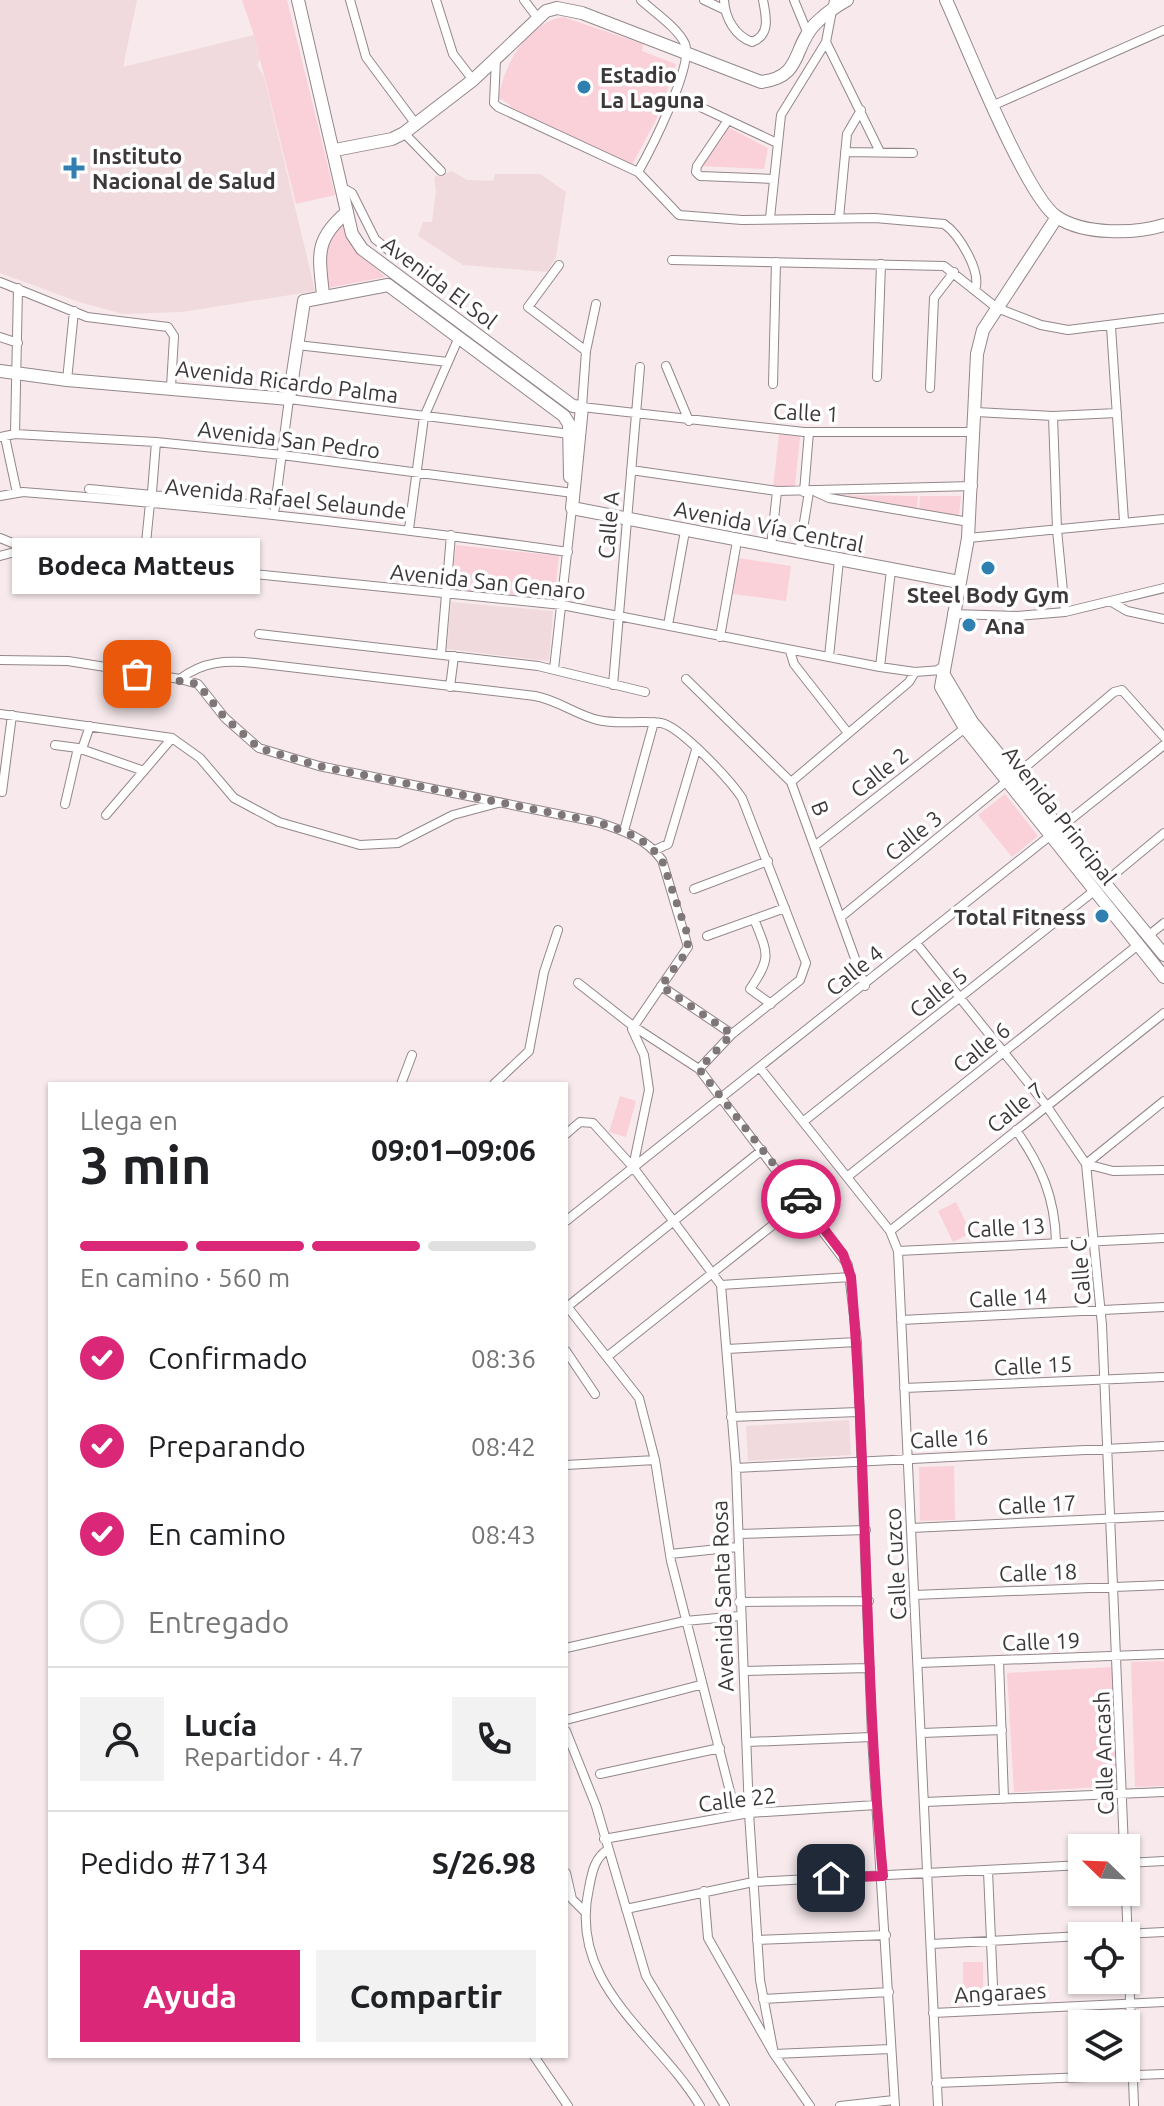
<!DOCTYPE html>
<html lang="es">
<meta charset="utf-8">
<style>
body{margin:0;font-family:Ubuntu,sans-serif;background:#f2f2f2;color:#202124;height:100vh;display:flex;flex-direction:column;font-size:30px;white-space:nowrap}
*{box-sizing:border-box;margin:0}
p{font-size:26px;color:#757577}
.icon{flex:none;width:44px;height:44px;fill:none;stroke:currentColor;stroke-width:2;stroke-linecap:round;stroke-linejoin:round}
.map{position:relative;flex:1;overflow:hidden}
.side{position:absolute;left:48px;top:1082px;width:520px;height:976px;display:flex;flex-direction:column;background:#fff;border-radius:0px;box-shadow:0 2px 6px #0004}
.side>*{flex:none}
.needle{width:52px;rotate:293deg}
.buttons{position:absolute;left:1068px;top:1834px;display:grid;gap:16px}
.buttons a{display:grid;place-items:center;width:72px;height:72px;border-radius:0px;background:#fff;box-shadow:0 2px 6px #0004;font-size:40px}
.pin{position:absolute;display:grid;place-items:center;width:68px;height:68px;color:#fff;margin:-34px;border-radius:16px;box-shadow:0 4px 12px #0006}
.courier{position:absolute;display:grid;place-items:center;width:80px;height:80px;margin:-40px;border:6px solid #db2777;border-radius:50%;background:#fff;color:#222;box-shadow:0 2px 10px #0007}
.bubble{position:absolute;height:56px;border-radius:0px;background:#fff;box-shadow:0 2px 6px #0004;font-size:26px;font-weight:600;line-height:56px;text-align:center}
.headline em{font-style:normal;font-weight:600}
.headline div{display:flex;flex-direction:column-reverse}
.headline{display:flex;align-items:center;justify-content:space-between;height:136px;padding:0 32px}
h1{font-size:52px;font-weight:600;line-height:60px}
.bar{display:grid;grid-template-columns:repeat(4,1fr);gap:12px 8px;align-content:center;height:96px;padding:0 32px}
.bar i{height:10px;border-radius:6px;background:#e0e0e0}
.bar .selected{background:#db2777}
.bar p{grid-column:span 4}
.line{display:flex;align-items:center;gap:20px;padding:0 32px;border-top:2px solid #e0e0e0}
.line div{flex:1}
.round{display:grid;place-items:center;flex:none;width:84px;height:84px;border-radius:0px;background:#f2f2f2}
ol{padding:0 32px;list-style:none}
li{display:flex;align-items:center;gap:24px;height:88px}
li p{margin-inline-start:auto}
li .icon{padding:8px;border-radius:50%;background:#db2777;color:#fff;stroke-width:4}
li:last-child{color:#757577}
li i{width:44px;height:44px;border:4px solid #e0e0e0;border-radius:50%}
.cta{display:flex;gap:16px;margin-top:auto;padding:16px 32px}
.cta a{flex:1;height:92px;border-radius:0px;background:#db2777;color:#fff;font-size:32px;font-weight:600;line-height:92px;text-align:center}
.cta a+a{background:#f2f2f2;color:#202124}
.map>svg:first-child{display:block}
.built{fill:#f0dade}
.green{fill:#fad1d9}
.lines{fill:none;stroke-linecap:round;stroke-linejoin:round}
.street-casing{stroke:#938789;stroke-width:10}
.secondary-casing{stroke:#938789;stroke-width:14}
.street{stroke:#fff;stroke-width:8}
.secondary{stroke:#fff;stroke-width:12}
.done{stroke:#7e7678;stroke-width:8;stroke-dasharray:0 14.4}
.route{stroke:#db2777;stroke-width:10}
.poi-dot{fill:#2f80b1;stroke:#fff;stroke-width:3}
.labels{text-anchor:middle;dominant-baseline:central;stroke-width:7;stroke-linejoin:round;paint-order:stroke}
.poi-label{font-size:22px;font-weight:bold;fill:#3d3839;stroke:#fff;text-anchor:start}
.street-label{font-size:22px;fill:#3d3839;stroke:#fff}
</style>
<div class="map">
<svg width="1164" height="2106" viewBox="0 0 1164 2106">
<rect width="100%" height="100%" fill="#f7e9ec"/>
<path class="built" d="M0 0H137L123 67 254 35 260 59 257 65 264 77 315 291 182 312 123 314 79 302 0 273Z
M452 171 467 180 493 181 495 174H540L566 192 556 257 547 272 463 265 418 236 423 222H432L436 191 434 177Z
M451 602 553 611 549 661 447 649Z
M849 1420 851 1455 748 1461 746 1426Z"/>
<path class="green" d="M242 0H287L335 195 296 204 254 35Z
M563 17 643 44 642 51 676 64 660 112 631 167 513 112 509 104 499 98C503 66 527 23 563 17Z
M728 127 768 148 764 169 700 166Z
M343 221 358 250 385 277 327 288C323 254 322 248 343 221Z
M779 434 800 437 795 486 773 488Z
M832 495 918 496 917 509Z
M920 496H961L959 515 919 510Z
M456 545 559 556 554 600 451 589Z
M738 558 791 566 786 601 733 594Z
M1005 794 1038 836 1012 857 978 815Z
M620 1096 636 1101 626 1137 609 1132Z
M956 1202 971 1233 953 1242 938 1211Z
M954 1466 955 1520 920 1521 919 1467Z
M1164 1661V1786L1135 1787 1131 1662Z
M1112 1667 1117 1786 1014 1792 1007 1673Z
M963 1962H983V1999L963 2000Z"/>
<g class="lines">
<g class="street-casing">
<path id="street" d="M350 0 366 57 415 123
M436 0 453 54 473 80
M524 0 537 17
M704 0 725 10
M724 0C725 18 735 36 752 42 771 35 766 16 763 0
M794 0 808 34
M826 42 880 152
M496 59 494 103 498 107 638 172 679 215 742 220 875 218 944 224C959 234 982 272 975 290
M694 104 777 143
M994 105 1164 30
M728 120 697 166 696 172 700 176 774 179
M404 133 441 171
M845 152 913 153
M638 172C650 151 694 65 685 44 678 28 654 12 641 0
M343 188 352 193 375 239 392 253
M770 218 781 115 826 42 834 0
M839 218 847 134 861 110
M672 260 944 266 997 308 1041 325 1068 330 1164 318
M559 265 528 307 586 351
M0 282 87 317 168 327 174 336 171 387
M596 304 586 351 582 407 804 432H975
M1111 327 1124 521
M0 337 18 343
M297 345 448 362
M666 366 689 421
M877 377 881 264
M67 380 74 311
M773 384 776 262
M930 388 934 298 954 272
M976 412 1053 416 1117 413
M1053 416 1057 530 1065 612
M15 434 18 288
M0 437 15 434 156 442 282 455 573 493
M5 437 17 493
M631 470 777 491 973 486
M89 489 258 505 268 513
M152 492 156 442
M804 492 809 432
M816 492 829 498 969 522
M0 496 23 492C206 506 386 526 568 552
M274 514 289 399 570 434
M409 529 424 417 459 337
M0 538 27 549 144 563 562 605 880 667 915 672 941 670
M968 538 1164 519
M771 547 777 491
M799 553 809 492
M0 556 26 549
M144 563 150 503
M1110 601 1127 611 1164 619
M952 614 1017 616 1065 612 1164 588
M668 625 685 531
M259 634 538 666 645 692
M720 637 737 541
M790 651 794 664 848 733
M441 654 451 535
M829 657 839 560
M0 660 68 661 180 679 198 684 225 718 259 748 319 766 597 822C622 830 646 838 662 860L688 947 632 1029 644 1055 649 1090 633 1167
M880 667 891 570
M554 669 572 508
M180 679C203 661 227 660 255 663L535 696C558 700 576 715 598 720 618 725 640 720 661 723 680 726 730 780 742 798L806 963 800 980 732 1034 699 1069
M686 679 791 782 865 986
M613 685 640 367
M450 687 454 656
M0 714 172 738 200 758 234 798 279 822 360 845 398 843 453 815 498 803
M55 745 78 748 144 771
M82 749 90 726
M1016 775 1114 692 1122 690 1164 737
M791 782 909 682 915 672
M2 792 12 715
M65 804 78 748
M106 815 172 738
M624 831 654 722
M816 845 965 728
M655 850 668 844 696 750
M1105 882 1164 833
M694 889 768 861
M841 917 1007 781
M754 919C768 954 772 957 750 989L771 1004
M707 936 785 908
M1148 936 1164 923
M916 943 1046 1105 1086 1164 1102 1325 1124 1848
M578 983 633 1026 699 1069 848 1265 857 1342 872 1737 895 2106
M661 986 732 1034
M760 1068 890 1231 898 1251 938 2106
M401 1084 412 1055
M494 1084 529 1051 544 972 558 930
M804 1121 1094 891
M1016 1130C1041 1166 1055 1197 1056 1242
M566 1134 580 1122 593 1123 633 1167 721 1285 736 1468 749 1813 760 1980 774 2054 810 2106
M1086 1164 1164 1101
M1086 1164 1113 1171 1164 1170
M847 1177 1138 945
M566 1221 1164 745
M890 1231 1164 1013
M898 1251 1164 1238
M721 1285 851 1277
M566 1305 639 1398 655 1460 671 1561 736 1815
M567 1307 762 1150
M901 1320 1164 1307
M727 1349 857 1342
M566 1351 595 1394
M608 1356 803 1201
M904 1388 1164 1377
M731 1417 858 1412
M566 1465 655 1460
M736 1468 1164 1446
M911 1528 1164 1516
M739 1534 866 1530
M670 1554 738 1547
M914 1595 1164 1585
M739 1602 869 1601
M566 1648 685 1621 740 1616
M999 1661 1004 1799
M919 1663 1164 1654
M745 1671 870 1668
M566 1720 700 1685
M566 1731 596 1806 646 1976 725 2106
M922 1733 1002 1730
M748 1742 872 1737
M600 1774 720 1748
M925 1802 1164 1792
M604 1839 749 1813 876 1805
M607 1850C594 1859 592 1873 589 1888 567 1985 657 2034 700 2106
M1126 1863 1164 1861
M988 1871 994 2010
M566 1873 572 1899 585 1912
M704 1891 708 1938 774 2054 891 2049
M1126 1892 1134 2106
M626 1909 753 1882 1082 1865
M1082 1936 1164 1932
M757 1940 886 1935
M931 1944 1082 1936
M763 1999 889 1992
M933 2013 1164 2002
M534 2056 568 2106
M936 2083 1164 2074
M840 2106 894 2100"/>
</g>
<g class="secondary-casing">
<path id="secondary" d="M298 0 352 234 362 249 573 406 582 407 572 508 959 582
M946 0C965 41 1026 197 1057 217 1084 235 1135 234 1164 225
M335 150 392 139 404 133 473 80 546 11 557 8 582 13 761 82C803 77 792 48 815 24 824 15 836 6 847 0
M1057 217 983 330 977 354 968 538 941 687 965 728 1164 977
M323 295C319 255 314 240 347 212
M0 371 67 380 289 399 304 301 388 285 564 416 569 424 570 477
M941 670 972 722 1164 955"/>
</g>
<use href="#street" class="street"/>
<use href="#secondary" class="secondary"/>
</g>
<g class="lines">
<path class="done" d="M137 674 198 684 225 718 259 748 319 766 597 822C622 830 646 838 662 860L689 939 685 954 661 986 732 1034 699 1069 801 1199"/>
<path class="route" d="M801 1199 843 1254 851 1277C868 1477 864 1677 883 1876L831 1878"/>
</g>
<g class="poi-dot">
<circle cx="584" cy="87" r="8"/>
<path d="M70 156h8v8h8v8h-8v8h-8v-8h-8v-8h8z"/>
<circle cx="988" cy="568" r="8"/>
<circle cx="969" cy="625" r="8"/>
<circle cx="1102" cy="916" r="8"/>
</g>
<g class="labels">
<g class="poi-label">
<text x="600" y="74">Estadio<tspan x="600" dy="25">La Laguna</tspan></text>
<text x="92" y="155">Instituto<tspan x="92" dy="25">Nacional de Salud</tspan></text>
<text x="988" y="594" text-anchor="middle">Steel Body Gym</text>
<text x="985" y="625">Ana</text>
<text x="1086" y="916" text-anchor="end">Total Fitness</text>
</g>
<g class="street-label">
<text transform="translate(440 282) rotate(37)">Avenida El Sol</text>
<text transform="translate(287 381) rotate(7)">Avenida Ricardo Palma</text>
<text transform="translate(806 412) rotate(3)">Calle 1</text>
<text transform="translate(289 439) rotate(7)">Avenida San Pedro</text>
<text transform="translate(286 498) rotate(6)">Avenida Rafael Selaunde</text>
<text transform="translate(608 525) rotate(-85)">Calle A</text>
<text transform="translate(769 526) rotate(11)">Avenida Vía Central</text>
<text transform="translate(488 581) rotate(6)">Avenida San Genaro</text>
<text transform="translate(879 772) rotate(-38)">Calle 2</text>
<text transform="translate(821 808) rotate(68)">B</text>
<text transform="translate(1060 815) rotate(52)">Avenida Principal</text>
<text transform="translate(913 835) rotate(-39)">Calle 3</text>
<text transform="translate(854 970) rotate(-39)">Calle 4</text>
<text transform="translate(938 992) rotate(-38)">Calle 5</text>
<text transform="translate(981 1047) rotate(-39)">Calle 6</text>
<text transform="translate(1015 1107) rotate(-39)">Calle 7</text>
<text transform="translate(1006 1227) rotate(-3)">Calle 13</text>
<text transform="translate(1080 1272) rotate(-94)">Calle C</text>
<text transform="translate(1008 1297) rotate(-3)">Calle 14</text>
<text transform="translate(1033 1365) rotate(-3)">Calle 15</text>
<text transform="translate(949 1438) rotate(-3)">Calle 16</text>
<text transform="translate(1037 1504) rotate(-3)">Calle 17</text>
<text transform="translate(895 1564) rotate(-93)">Calle Cuzco</text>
<text transform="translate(1038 1572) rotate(-2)">Calle 18</text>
<text transform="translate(722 1596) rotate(-92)">Avenida Santa Rosa</text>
<text transform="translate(1041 1641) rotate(-2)">Calle 19</text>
<text transform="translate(1103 1753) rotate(-92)">Calle Ancash</text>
<text transform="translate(737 1799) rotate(-7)">Calle 22</text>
<text transform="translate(1000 1992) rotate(-3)">Angaraes</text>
</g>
</g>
</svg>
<div class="buttons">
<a><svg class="needle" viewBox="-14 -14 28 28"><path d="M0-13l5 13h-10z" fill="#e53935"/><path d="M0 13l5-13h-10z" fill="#757577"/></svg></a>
<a><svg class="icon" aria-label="locate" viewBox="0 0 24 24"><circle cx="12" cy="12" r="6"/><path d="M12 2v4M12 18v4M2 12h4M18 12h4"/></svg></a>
<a><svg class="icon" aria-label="layers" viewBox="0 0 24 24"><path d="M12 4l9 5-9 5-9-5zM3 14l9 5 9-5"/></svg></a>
</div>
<div class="pin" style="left:137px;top:674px;background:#ea580c"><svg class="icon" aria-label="bag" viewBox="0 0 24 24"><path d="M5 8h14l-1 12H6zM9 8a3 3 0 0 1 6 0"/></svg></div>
<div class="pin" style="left:831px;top:1878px;background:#1f2937"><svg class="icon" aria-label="home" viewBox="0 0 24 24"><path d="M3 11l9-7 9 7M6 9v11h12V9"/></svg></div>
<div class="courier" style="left:801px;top:1199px"><svg class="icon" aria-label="car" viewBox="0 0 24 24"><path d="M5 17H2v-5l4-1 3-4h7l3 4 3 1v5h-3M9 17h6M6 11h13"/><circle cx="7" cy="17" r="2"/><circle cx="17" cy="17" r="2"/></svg></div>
<div class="bubble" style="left:12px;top:538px;width:248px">Bodeca Matteus</div>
<section class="side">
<div class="headline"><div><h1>3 min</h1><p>Llega en</p></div><em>09:01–09:06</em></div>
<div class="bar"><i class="selected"></i><i class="selected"></i><i class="selected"></i><i></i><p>En camino · 560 m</p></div>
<ol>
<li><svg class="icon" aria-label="check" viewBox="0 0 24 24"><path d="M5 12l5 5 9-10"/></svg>Confirmado<p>08:36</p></li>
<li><svg class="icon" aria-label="check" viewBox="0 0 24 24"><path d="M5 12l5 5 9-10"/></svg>Preparando<p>08:42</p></li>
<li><svg class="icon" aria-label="check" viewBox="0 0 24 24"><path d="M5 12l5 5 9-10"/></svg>En camino<p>08:43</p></li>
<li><i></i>Entregado</li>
</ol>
<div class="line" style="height:144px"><a class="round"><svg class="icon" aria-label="person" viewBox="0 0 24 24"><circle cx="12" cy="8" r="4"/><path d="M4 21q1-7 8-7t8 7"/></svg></a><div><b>Lucía</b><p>Repartidor · 4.7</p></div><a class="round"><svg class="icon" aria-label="phone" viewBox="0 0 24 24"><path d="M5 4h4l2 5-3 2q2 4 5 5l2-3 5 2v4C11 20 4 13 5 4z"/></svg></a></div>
<div class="line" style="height:104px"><div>Pedido #7134</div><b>S/26.98</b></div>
<div class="cta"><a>Ayuda</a><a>Compartir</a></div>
</section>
</div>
